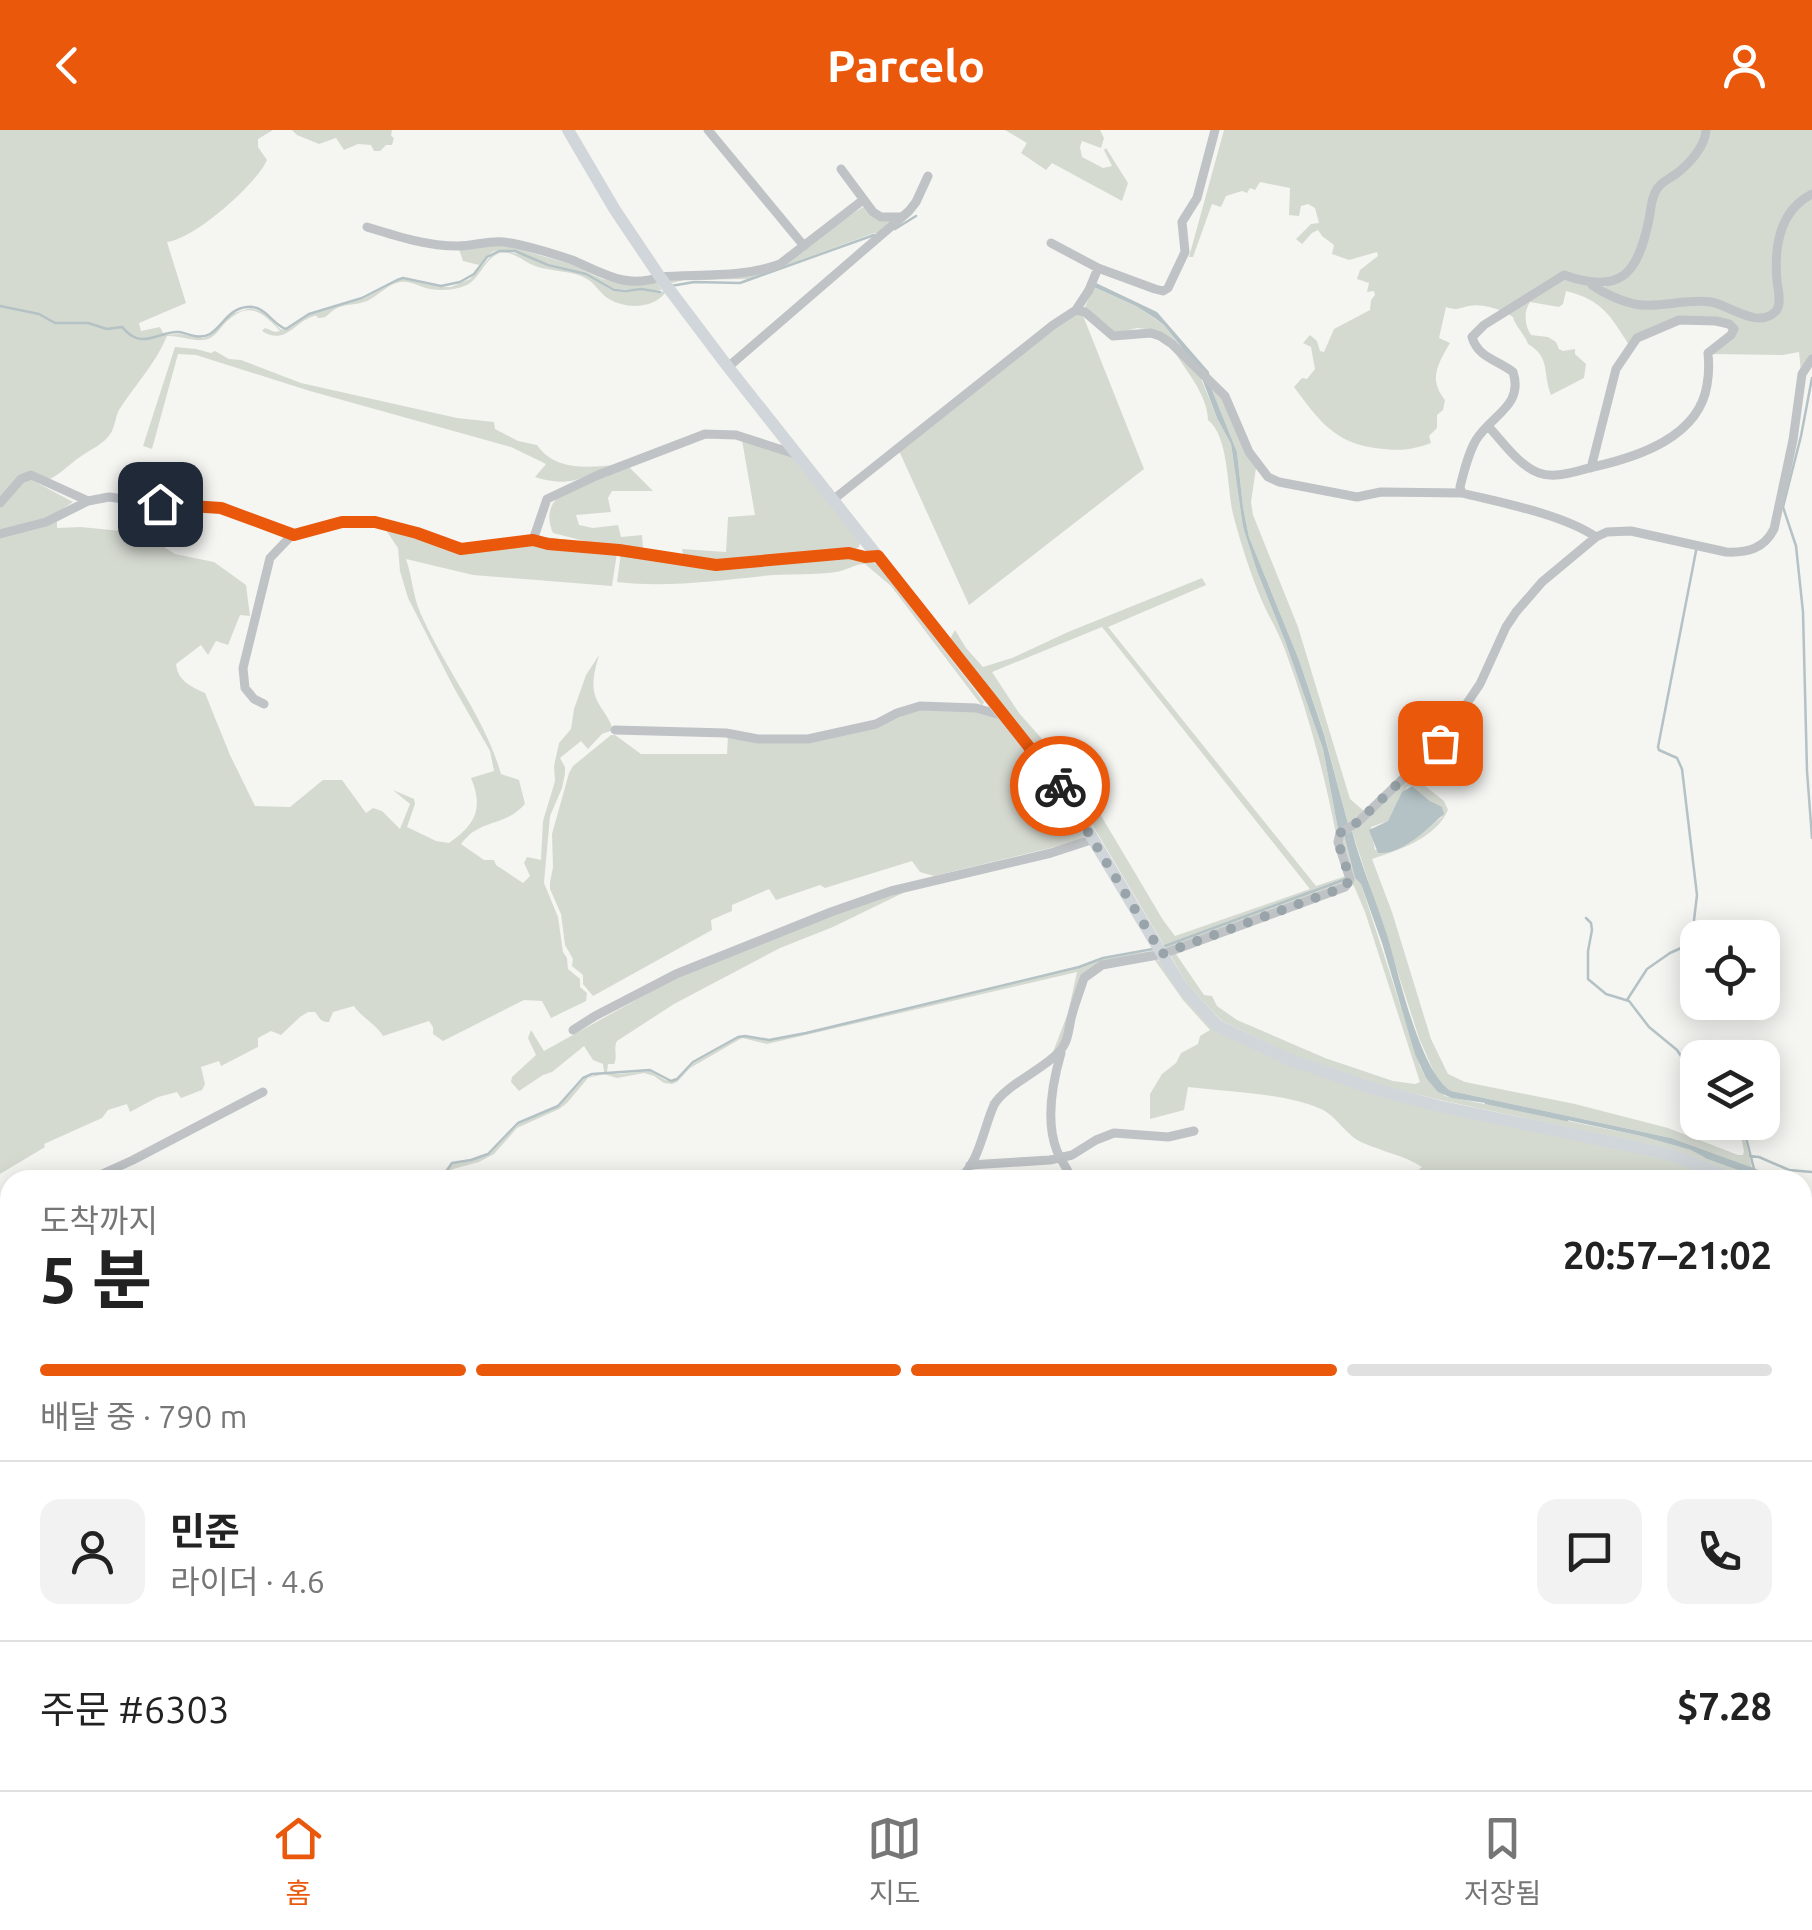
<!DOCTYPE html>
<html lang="ko">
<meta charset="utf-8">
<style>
body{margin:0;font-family:Ubuntu,"Noto Sans KR",sans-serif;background:#f2f2f2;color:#222;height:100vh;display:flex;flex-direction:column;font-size:38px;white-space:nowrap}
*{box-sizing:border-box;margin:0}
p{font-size:32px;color:#767676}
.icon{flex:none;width:55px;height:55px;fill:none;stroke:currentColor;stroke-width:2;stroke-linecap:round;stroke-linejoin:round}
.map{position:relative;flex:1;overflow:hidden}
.details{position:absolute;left:0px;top:1040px;width:1812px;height:620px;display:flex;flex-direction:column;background:#fff;border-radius:30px 30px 0 0;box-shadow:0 5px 25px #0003}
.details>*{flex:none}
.buttons{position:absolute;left:1680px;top:790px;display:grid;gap:20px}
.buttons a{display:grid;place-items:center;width:100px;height:100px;border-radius:20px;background:#fff;box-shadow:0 5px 25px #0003;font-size:50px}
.pin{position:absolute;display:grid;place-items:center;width:85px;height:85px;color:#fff;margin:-42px;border-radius:20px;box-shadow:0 5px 15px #0006}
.courier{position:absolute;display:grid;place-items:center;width:100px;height:100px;margin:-50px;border:8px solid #ea580c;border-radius:50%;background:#fff;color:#222;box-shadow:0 2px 12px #0007}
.head em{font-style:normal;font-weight:700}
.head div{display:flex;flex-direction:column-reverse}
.head{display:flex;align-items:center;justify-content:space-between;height:170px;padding:0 40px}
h1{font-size:65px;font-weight:700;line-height:75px}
.bar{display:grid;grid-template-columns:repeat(4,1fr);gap:15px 10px;align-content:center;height:120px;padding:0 40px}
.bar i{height:12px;border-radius:8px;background:#e0e0e0}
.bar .on{background:#ea580c}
.bar p{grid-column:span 4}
.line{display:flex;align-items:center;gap:25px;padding:0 40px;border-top:2px solid #e0e0e0}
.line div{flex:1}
.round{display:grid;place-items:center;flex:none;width:105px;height:105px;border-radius:20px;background:#f2f2f2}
header{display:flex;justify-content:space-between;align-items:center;height:130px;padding:0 40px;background:#ea580c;color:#fff;font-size:45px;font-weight:700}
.dock{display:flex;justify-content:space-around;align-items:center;height:140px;border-top:2px solid #e0e0e0;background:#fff;font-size:28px;color:#767676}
.dock a{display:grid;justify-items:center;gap:5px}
.dock .on{color:#ea580c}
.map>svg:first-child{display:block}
.green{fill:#d5dad1;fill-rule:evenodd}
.water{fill:#b4c2c5}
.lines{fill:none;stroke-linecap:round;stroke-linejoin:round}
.stream{stroke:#b4c2c5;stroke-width:2.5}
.street{stroke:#bfc3c6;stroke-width:9}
.secondary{stroke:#d1d6da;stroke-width:12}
.done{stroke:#98a4a9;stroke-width:10;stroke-dasharray:0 18}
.route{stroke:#ea580c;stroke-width:12}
</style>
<header><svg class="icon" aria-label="back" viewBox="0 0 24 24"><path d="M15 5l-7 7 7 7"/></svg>Parcelo<svg class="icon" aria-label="person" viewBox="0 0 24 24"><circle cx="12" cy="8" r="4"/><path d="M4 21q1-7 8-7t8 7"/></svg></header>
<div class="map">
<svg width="1812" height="1660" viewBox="0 0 1812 1660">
<rect width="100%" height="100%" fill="#f5f5f2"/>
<path class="green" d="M0 0H273L258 9V17L267 30C256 55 193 110 167 112L186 173 139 193 141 201 160 197 164 205 179 204 204 208 210 205 231 184 251 178 263 182 280 199 286 200 309 185 363 169 397 151 403 149 441 157H451L470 149 493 124 505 121 523 125 548 136 586 145 613 161 626 162 641 160 659 163 663 161 665 163C653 179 625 179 609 169 600 164 596 154 587 149 572 140 552 142 535 136 524 132 512 120 500 123 486 127 480 148 467 155 456 160 442 161 430 159 420 157 410 150 400 152 388 154 378 166 367 171 357 175 346 174 337 178 332 180 329 185 325 187 311 191 323 182 309 188 293 195 284 215 262 201L265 198 275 202 280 201C262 182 249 170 226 192 220 198 216 206 208 209 196 213 180 205 167 206 156 233 135 255 119 280 115 288 115 296 111 303 103 315 91 319 80 327 68 335 61 344 48 350L30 344 0 369Z
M292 0H392L391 6 394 8 392 15H386L380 21H374L371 15 358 14 344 20 336 8 319 14 297 5Z
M1005 0H1100L1104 8 1101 18 1082 11 1080 17 1082 27 1103 38 1112 36 1104 20 1106 18 1128 53 1122 71 1052 33 1046 40 1021 23 1027 13Z
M1224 0H1704L1694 24 1662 51 1634 132 1609 151 1563 143 1502 181C1491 177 1481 174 1469 176 1459 178 1457 181 1446 177L1439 208 1450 213C1438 234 1428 249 1445 270L1443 280 1437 285V298L1429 306 1431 313C1409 321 1398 321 1375 318 1333 312 1318 289 1294 257L1302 248 1307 249 1315 239 1311 217 1303 213 1310 205 1317 211 1320 221 1324 222 1334 199 1370 180 1371 170 1375 165 1374 161 1367 162 1369 153 1357 149 1360 140 1378 126 1377 122 1349 130 1332 124 1334 115 1322 106 1318 100 1312 103 1302 114 1296 109 1311 94 1319 93 1315 78 1308 74 1301 76 1299 86 1289 85 1290 58 1260 52 1255 60 1250 58 1247 63 1242 61 1226 66 1221 77 1212 74 1193 127H1189Z
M1708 0H1812V63L1779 102 1778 175 1765 185 1743 184 1719 173 1640 174 1603 158 1629 143 1658 60 1676 46Z
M1812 67V225L1801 242 1799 222 1783 225 1711 224 1733 207 1730 192C1695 191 1652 183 1629 215 1610 185 1602 170 1566 161L1563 174 1559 177 1530 172C1523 182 1525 196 1531 205L1548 207 1556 212 1559 219 1563 221 1575 219V224L1586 234 1584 248 1551 265C1542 241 1551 228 1528 214 1524 203 1515 196 1513 187L1507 183 1564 147 1589 155 1619 173 1707 174 1729 183 1776 184 1783 103 1794 79Z
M863 77 891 91 880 103H874L749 149 684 150 672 153 670 151 761 142Z
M501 114 570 134 602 149 616 152 656 151 662 160 614 159 586 143 549 134 515 121 499 120 492 122 479 135 463 131 459 119Z
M1094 157 1136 176 1164 195 1191 230 1156 200 1137 198 1114 204 1085 177Z
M1082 183 1144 339 969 475 900 323H897L1069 186Z
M1171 216 1200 246 1217 288 1231 314 1243 397 1257 441 1285 511 1323 619 1338 699 1336 704C1324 642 1307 579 1285 520 1279 503 1269 487 1262 471 1250 443 1241 414 1233 384 1227 359 1229 306 1208 290 1207 263 1184 239 1171 216Z
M175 217 196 219 211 223 215 221 229 229 241 230 301 253 457 288 494 292 495 299 518 311 537 315C554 340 586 338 613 335 580 348 571 358 535 347L546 334 511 317 310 261 196 225 178 224 152 319 143 316Z
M1210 255 1225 268 1248 326 1256 338 1251 372 1253 385 1298 497 1350 669 1364 681 1348 694 1324 603 1299 530 1249 407 1243 377 1237 322Z
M742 310 793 326 860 413 859 417 852 421 734 430 684 427 682 419 726 422 728 387 755 385Z
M628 336 653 361H612L608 368 611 382 576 385 579 395 593 398 618 395 621 407 642 405 643 419 592 413 553 403C549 394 547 382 554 372 563 360 612 343 628 336Z
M30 349 73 372 44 391 0 402V378L25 350Z
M57 390V398L81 397 131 402 155 411 175 424 214 432 246 455 250 486 240 485 228 515 216 511 208 525 201 515 176 534C178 551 190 556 205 563L230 625 255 676 290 677 323 650H342L366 683 373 678 382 681 400 699 410 674 393 660 414 669 415 674 407 697 436 711 449 713C475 695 484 679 471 648L494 641 490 621 454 558 408 468 400 441 398 418 384 397 419 406 451 419 518 414 617 423 612 456 473 445 406 429C412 446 413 466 420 482 444 538 485 587 501 644L519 650 525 674C508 693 491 690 473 702 472 702 462 712 461 714L484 730H494L496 735 523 753 530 746 524 733 527 727 541 730 543 691 555 651 554 636 559 613 571 599 574 579 586 545 599 525C594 543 589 559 600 576 606 585 610 590 613 600L602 604 588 619 581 611 560 628 565 637V644L562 658 550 686 544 753 558 787 563 822 567 828 568 839 580 849V857L587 863 586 871 551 888 542 871 524 870 443 911 433 904V897L429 891 383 906C375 893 362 888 354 876L333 882 329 892C321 893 319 887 315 882H308L300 887 281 905 271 901 258 908V917L221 936 219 931 201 937 205 954 202 960 181 968 177 962 158 967 130 982 127 974 108 980 102 988 44 1014 45 1017 0 1044V407Z
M621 423C652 428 683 435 715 437 766 440 831 412 878 435L984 572 982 576 891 456 865 434C854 434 846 441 836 442 815 445 794 444 773 445 721 450 669 458 617 452Z
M1202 448 1206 455 1108 497 1316 756 1346 746 1347 749 1341 755 1167 820 1081 676 950 509 955 500 966 518 983 537 1012 528 1068 502ZM1102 497 1310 759 1175 806 1163 790 1071 635 1042 609 1019 583 992 542Z
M916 580 979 581 1002 587 1066 668 1086 706 1079 711 934 746 920 742 912 731 825 758 820 755 776 770 769 759 732 775V781L711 790 712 800 593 866 583 854V845L572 836 573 829 565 815 561 784 550 759V752L553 737 552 704 569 643 573 636 611 605H615L641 624H727L728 605 793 611 895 587Z
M1444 615 1415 648 1444 671 1448 680C1436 708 1399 720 1372 729L1392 782 1431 909 1448 944 1465 952 1575 974 1668 998 1738 1025H1743L1744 1021 1738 993H1741L1752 1038 1671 1008 1451 961 1440 954 1436 947 1419 908 1352 701C1383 671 1413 643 1444 615ZM1412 656 1430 671 1442 687C1417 706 1407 716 1375 720L1371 697 1388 691 1407 657Z
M1344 705 1355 748 1361 754 1420 936 1426 948 1445 966 1641 1006 1691 1020 1707 1029 1766 1050H1755L1670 1019 1440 970 1372 953 1290 924 1222 891 1187 854 1171 826 1176 824 1204 865 1212 866 1217 876 1237 890 1325 928 1393 951 1415 954 1420 952 1365 782 1354 756 1351 754 1341 710Z
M911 759 833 797 780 818 674 874 617 911C613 918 618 927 614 934H608L607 942 618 944 650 941 665 950 671 951 678 949 694 933 738 908 745 906 768 911 806 903 1079 837 1104 828 1158 820 1092 838 1059 919 995 970 988 973 1053 922 1068 883 1077 842 767 914 742 908 690 938 677 952 672 954 664 953 654 946 644 943 617 948 604 944 588 948 567 973 559 979 517 998 494 1024 479 1032 453 1039 444 1046 452 1033 471 1031 489 1024 519 994 559 976 584 949 604 942 603 934 593 930 584 916 552 942 543 945 519 961 511 952 512 947 536 925 528 908 531 900 544 921 681 845 781 804 893 763Z
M1154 829 1160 831 1198 882 1342 954 1664 1026 1731 1050H1494L1445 1043 1419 1045 1417 1041 1422 1037C1404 1025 1383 1022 1363 1013 1346 1006 1338 987 1321 979 1285 963 1227 962 1188 957L1184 980 1150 989V964L1162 944 1176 933 1181 923 1198 914 1200 906 1210 900 1183 870Z"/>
<path class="water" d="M1096 153 1157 182 1209 242 1210 255 1237 322 1243 377 1249 407 1299 530 1324 604 1348 694 1338 699 1323 619 1285 511 1257 441 1243 397 1231 314 1217 288 1198 238 1164 195 1156 189 1136 176 1094 157Z
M1412 656 1430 671 1442 677 1444 684C1427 699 1402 725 1378 723L1369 700 1388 691 1402 662Z
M1352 701C1361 736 1376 770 1387 805 1398 840 1420 943 1451 961L1671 1008 1786 1050H1766L1707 1029 1691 1020 1641 1006 1492 974 1452 968 1438 962 1426 948 1415 924 1382 813 1361 754 1355 748 1344 705Z
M405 1650H875L868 1660H395Z"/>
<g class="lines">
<path class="stream" d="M895 99 916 86
M671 156 694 152 740 153 874 105
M0 176 39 184 55 193H88L107 199 122 197C128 203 132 208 141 209 155 210 165 201 179 202 190 204 199 210 210 204 224 195 228 179 247 177 266 175 271 194 286 199L309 184 362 168 397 150 403 148 441 156 460 152 474 144 487 127 499 121H515L548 135 586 144 614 160 626 161 641 159 660 162
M1812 248 1801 306 1783 377 1796 416 1803 482 1807 641 1812 708
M1586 788 1591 793 1592 800 1588 821V849L1606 864 1629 871 1649 897 1677 920 1698 952
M1165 816 1346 749
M1627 870 1647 839 1670 823 1690 814 1697 801 1694 790 1697 765 1682 639 1677 628 1659 620 1658 617 1696 421
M1486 973 1567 990
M1742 992 1754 1039
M1750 1026 1759 1027 1789 1040 1812 1042
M440 1050 452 1033 471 1030 488 1024 518 993 558 976 583 948 592 944 650 940 671 951 677 949 693 932 738 907 745 906 769 910 806 903 1079 837 1103 828 1153 819
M1571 1650 1572 1660
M1046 1660V1650"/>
<path class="street" d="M708 0 804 116
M841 39 873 82 881 87H901
M367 97C396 106 427 116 458 116 474 116 489 110 504 112 526 115 551 123 572 130 603 143 625 159 660 147 699 144 743 148 780 134L863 70
M1051 113 1098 138 1155 159 1163 161 1168 158 1185 122 1182 92 1197 68 1215 0
M1592 155C1605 164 1618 170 1634 174 1659 179 1686 168 1711 172 1729 175 1758 200 1776 181 1782 173 1778 160 1777 151 1774 117 1779 81 1812 64
M1076 180 1089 160 1098 138
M728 237 909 81 916 72 928 46
M1488 296C1502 311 1519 336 1539 343 1555 349 1577 341 1593 337 1638 327 1699 307 1707 255 1709 244 1709 233 1708 223L1731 205 1734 199 1729 194 1716 191 1679 190 1637 208 1616 239 1591 338
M834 369 1053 195 1076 180 1085 182 1113 206 1151 203 1160 206 1172 214 1225 266 1249 322 1268 347 1279 352 1357 367 1381 362 1462 363
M0 373 21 349 31 345 86 370
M0 404 46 392 88 371 109 367 174 376 221 378 294 405
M1596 407C1562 384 1502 373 1462 363L1460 357C1464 341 1468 324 1476 310 1491 285 1524 276 1513 242 1498 230 1478 228 1472 207L1484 195 1564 145C1621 165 1638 144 1649 89 1651 80 1651 67 1657 59 1661 52 1669 49 1676 44 1689 34 1705 17 1706 0
M533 410 547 369 598 345 705 304 736 305 795 324
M264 574 254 569 245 558 243 538 270 428 291 406 330 394 342 391 375 392 417 403 461 419 533 410 716 435 849 423 865 427 878 426
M615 600 726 603 758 609H808L876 594 897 583 920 576 976 578 1001 585
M573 900 595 886 676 844 831 782 891 761 1051 723 1094 709
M1061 923C1052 954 1045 991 1057 1021 1061 1031 1068 1039 1072 1050
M970 1035 1050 1030 1072 1025 1096 1010 1114 1003 1168 1007 1194 1001
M89 1050 133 1030 263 962
M957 1050C978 1038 984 996 994 975 1005 954 1054 935 1064 915 1069 907 1069 895 1072 885 1075 873 1080 861 1084 848L1102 835 1163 824 1345 757 1350 749 1338 712 1340 703 1358 692 1440 613 1480 554 1506 497 1516 482 1542 452 1596 407 1607 402 1631 401 1726 422C1747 423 1764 419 1774 399L1793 310 1802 244 1812 229
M0 1253 10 1243
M0 1350 10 1351
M0 1426 10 1429
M0 1502 10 1478
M0 1537 10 1550
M1386 1650 1387 1660
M62 1660 67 1650
M118 1660 123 1650
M1229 1660 1239 1650
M1325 1660 1334 1650"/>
<path class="secondary" d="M568 0 615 80 660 147 728 237 1067 666 1182 857 1218 896 1288 929 1371 958 1438 976 1668 1024 1738 1050
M1802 1077 1812 1083"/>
</g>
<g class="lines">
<path class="done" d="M1060 656 1162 824 1345 757 1350 749 1338 712 1340 703 1358 692 1440 613"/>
<path class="route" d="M160 374 221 378 294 405 342 392H375L417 403 461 419 533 410 548 414 619 420 716 435 849 423 865 427 878 426 1060 656"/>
</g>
</svg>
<div class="buttons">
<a><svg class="icon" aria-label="locate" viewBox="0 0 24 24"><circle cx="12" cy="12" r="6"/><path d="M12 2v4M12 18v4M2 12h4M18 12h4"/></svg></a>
<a><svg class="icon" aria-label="layers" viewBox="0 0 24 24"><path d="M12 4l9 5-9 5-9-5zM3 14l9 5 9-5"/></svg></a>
</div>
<div class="pin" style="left:1440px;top:613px;background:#ea580c"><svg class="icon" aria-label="bag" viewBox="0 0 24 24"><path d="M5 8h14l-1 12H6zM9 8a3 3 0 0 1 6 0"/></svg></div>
<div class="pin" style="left:160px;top:374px;background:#1f2937"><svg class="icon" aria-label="home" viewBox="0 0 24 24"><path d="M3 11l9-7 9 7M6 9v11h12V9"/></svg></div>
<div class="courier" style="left:1060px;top:656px"><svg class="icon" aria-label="bike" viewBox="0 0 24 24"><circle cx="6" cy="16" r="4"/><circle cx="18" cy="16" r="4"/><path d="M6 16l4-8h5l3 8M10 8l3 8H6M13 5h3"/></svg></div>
<section class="details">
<div class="head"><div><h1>5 분</h1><p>도착까지</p></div><em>20:57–21:02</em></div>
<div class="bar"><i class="on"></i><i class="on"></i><i class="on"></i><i></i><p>배달 중 · 790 m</p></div>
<div class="line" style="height:180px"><a class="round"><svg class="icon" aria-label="person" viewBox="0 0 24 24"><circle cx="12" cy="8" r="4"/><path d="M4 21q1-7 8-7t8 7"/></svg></a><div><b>민준</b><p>라이더 · 4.6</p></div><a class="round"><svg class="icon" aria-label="chat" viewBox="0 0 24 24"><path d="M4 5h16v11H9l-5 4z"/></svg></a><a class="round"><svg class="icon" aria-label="phone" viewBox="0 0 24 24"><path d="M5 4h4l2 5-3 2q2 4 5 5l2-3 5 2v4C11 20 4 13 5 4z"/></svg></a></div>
<div class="line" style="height:130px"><div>주문 #6303</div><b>$7.28</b></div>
</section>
</div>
<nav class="dock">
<a class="on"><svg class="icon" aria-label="home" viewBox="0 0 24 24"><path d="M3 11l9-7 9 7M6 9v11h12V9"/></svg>홈</a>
<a><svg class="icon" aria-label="map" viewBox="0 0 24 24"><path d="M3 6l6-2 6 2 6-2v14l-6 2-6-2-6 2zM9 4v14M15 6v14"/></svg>지도</a>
<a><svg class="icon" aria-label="saved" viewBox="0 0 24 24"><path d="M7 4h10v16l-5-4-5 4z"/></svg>저장됨</a>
</nav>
